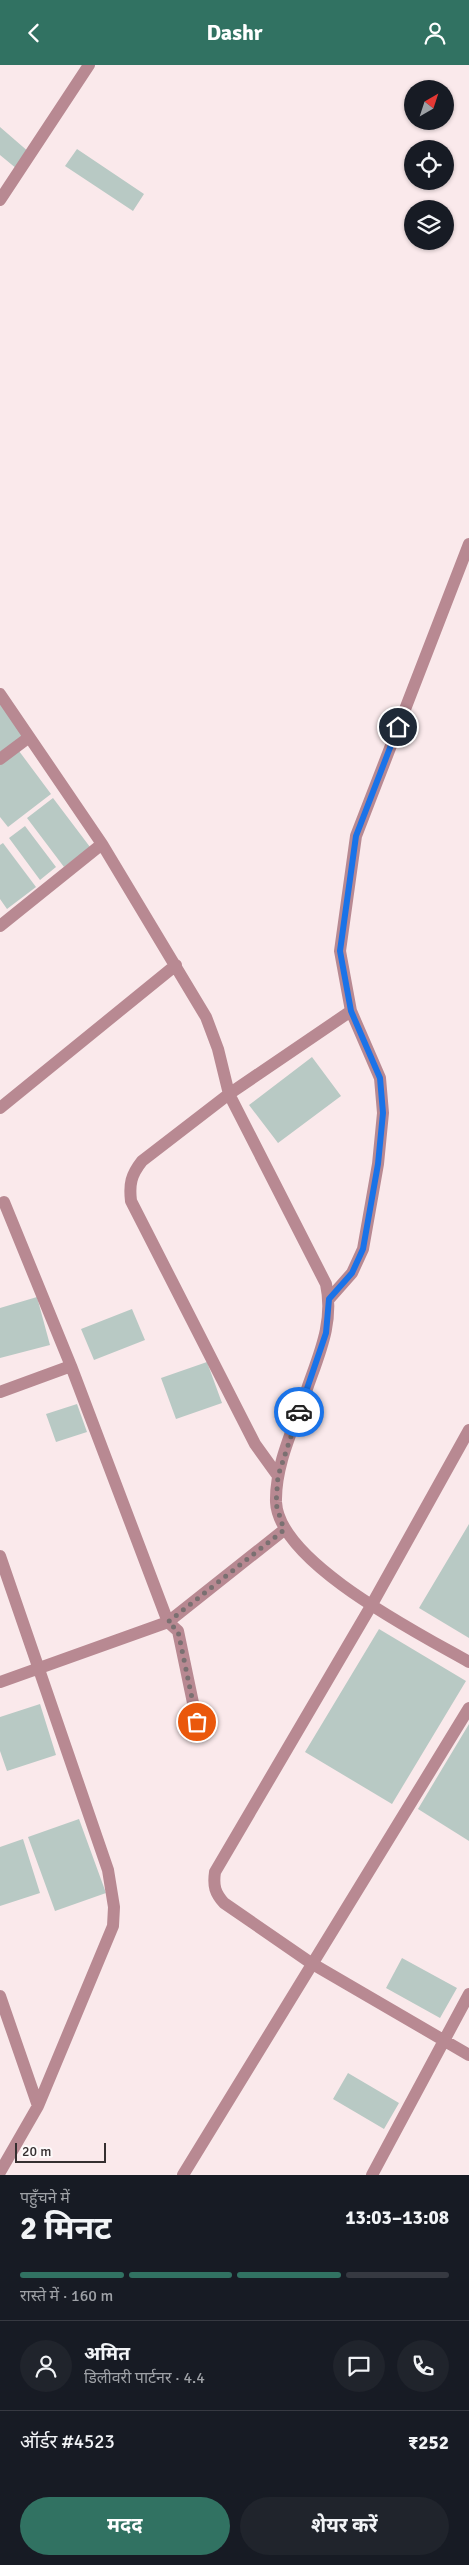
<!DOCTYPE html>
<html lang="hi">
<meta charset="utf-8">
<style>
body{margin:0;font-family:Signika,"Noto Sans Devanagari",sans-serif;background:#20242c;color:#f1f3f6;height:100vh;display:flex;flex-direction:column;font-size:19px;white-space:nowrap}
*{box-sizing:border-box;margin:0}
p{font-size:16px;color:#9ea1a6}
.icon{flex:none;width:28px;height:28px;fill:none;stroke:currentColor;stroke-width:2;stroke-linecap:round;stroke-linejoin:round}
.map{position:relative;height:2110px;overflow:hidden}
.details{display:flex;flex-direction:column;background:#171b24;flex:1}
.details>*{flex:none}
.needle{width:32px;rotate:39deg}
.tools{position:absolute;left:404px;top:15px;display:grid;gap:10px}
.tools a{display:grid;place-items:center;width:50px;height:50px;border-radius:50%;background:#171b24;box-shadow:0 1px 4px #0004;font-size:25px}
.scale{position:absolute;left:15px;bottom:12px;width:91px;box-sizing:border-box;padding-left:5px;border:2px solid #352f30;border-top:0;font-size:14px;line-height:18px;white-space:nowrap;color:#352f30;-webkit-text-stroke:4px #fdfafa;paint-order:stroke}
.pin{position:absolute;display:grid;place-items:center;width:42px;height:42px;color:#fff;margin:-21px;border:2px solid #fff;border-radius:50%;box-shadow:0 1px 5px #0007}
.courier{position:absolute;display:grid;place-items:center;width:50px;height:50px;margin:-25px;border:4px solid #1a73e8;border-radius:50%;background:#fff;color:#222;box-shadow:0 1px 6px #0007}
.head em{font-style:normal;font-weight:700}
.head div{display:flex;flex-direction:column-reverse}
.head{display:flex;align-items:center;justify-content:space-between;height:85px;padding:0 20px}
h1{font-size:32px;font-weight:700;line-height:38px}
.bar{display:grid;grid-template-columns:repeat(4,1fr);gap:8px 5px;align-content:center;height:60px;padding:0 20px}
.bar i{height:6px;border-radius:4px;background:#363941}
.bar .selected{background:#317262}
.bar p{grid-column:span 4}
.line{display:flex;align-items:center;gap:12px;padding:0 20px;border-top:1px solid #363941}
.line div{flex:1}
.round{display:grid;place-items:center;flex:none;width:52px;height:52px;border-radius:26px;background:#20242c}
.cta{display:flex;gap:10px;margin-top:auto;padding:10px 20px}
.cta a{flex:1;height:58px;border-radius:30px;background:#317262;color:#fff;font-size:20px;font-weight:700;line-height:58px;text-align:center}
.cta a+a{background:#20242c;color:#f1f3f6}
header{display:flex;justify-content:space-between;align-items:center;height:65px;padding:0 20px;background:#317262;color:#fff;font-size:22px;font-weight:700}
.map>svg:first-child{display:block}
.building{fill:#b8c9c4}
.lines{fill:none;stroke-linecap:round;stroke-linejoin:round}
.minor{stroke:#b88992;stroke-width:12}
.done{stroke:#7a7071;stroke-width:5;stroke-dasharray:0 9}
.route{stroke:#1a73e8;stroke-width:6}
</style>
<header><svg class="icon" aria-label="back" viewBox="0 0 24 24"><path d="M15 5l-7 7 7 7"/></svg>Dashr<svg class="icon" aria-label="person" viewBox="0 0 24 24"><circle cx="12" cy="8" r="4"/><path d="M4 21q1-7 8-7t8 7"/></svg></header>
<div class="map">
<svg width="469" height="2110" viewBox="0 0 469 2110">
<rect width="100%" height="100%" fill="#fae9eb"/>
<path class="building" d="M0 62 30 88 17 104 0 90Z
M77 84 144 129 133 146 65 101Z
M0 638 23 671 0 687Z
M19 686 51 729 8 762 0 752V700Z
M53 733 90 782 64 802 27 753Z
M25 761 56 802 40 815 9 773Z
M3 778 36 822 7 844 0 834V780Z
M312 992 341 1031 278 1078 249 1040Z
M37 1232 50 1280 0 1293V1243Z
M132 1244 145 1275 94 1295 81 1264Z
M207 1297 222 1338 176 1354 161 1313Z
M77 1339 87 1367 56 1377 46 1349Z
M469 1459V1573L419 1543Z
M379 1564 466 1616 392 1739 305 1687Z
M40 1639 56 1690 7 1706 0 1686V1652Z
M469 1659V1776L418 1744Z
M79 1754 106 1828 55 1846 28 1772Z
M23 1774 40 1828 0 1841V1782Z
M402 1893 457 1923 440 1953 386 1923Z
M348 2008 399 2038 384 2064 333 2034Z"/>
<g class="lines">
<path class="minor" d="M0 135 89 0
M0 629 102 779 206 952 218 984 229 1029 326 1219C334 1256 320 1287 308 1321 296 1358 275 1398 276 1437 279 1498 420 1569 469 1597
M0 694 28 673
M0 861 102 779
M0 1043 176 900
M4 1137 71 1301 168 1557 178 1566 197 1657
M329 1234 352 1208 363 1184 378 1099 383 1048 380 1013 351 946 340 886 356 771 469 479
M0 1327 71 1301
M469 1365 371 1541 215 1807C213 1821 215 1828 224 1838L311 1898 469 1990
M278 1411 255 1379 131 1136C129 1119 131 1110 142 1096L229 1029 351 946
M0 1491 108 1805 114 1842 113 1861 38 2041 0 2107
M0 1617 168 1557 284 1465
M0 1931 38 2041
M183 2110 469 1643
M372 2110 469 1929"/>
</g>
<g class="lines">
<path class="done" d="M197 1657 178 1566 168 1557 284 1465 276 1439 278 1411 299 1347"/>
<path class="route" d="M299 1347 326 1268 329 1234 352 1208 363 1184 378 1099 383 1048 380 1013 351 946 340 886 356 771 398 662"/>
</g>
</svg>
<div class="tools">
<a><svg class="needle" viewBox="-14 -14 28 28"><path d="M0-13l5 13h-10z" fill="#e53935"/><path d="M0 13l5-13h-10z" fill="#9ea1a6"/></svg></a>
<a><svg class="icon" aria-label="locate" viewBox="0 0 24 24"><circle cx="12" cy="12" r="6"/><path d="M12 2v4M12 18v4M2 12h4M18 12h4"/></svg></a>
<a><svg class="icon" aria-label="layers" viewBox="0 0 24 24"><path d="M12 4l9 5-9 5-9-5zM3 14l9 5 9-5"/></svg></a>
</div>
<div class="scale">20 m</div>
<div class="pin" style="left:197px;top:1657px;background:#ea580c"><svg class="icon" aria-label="bag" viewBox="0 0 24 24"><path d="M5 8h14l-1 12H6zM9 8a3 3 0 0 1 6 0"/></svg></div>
<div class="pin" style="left:398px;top:662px;background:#1f2937"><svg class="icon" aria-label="home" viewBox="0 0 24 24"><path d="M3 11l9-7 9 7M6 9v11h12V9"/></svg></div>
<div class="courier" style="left:299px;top:1347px"><svg class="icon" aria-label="car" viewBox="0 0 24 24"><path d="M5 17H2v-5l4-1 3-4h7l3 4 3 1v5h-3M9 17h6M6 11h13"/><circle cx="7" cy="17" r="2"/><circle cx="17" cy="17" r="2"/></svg></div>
</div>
<section class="details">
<div class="head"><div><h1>2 मिनट</h1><p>पहुँचने में</p></div><em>13:03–13:08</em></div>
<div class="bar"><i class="selected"></i><i class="selected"></i><i class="selected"></i><i></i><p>रास्ते में · 160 m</p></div>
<div class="line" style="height:90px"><a class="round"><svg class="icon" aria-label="person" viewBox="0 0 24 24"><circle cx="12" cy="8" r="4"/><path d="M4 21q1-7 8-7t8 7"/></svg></a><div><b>अमित</b><p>डिलीवरी पार्टनर · 4.4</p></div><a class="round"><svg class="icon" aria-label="chat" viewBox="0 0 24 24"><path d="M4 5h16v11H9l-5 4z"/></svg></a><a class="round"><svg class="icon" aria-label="phone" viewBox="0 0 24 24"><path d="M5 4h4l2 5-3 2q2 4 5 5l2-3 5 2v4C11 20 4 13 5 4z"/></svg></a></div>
<div class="line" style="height:65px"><div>ऑर्डर #4523</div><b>₹252</b></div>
<div class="cta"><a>मदद</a><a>शेयर करें</a></div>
</section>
